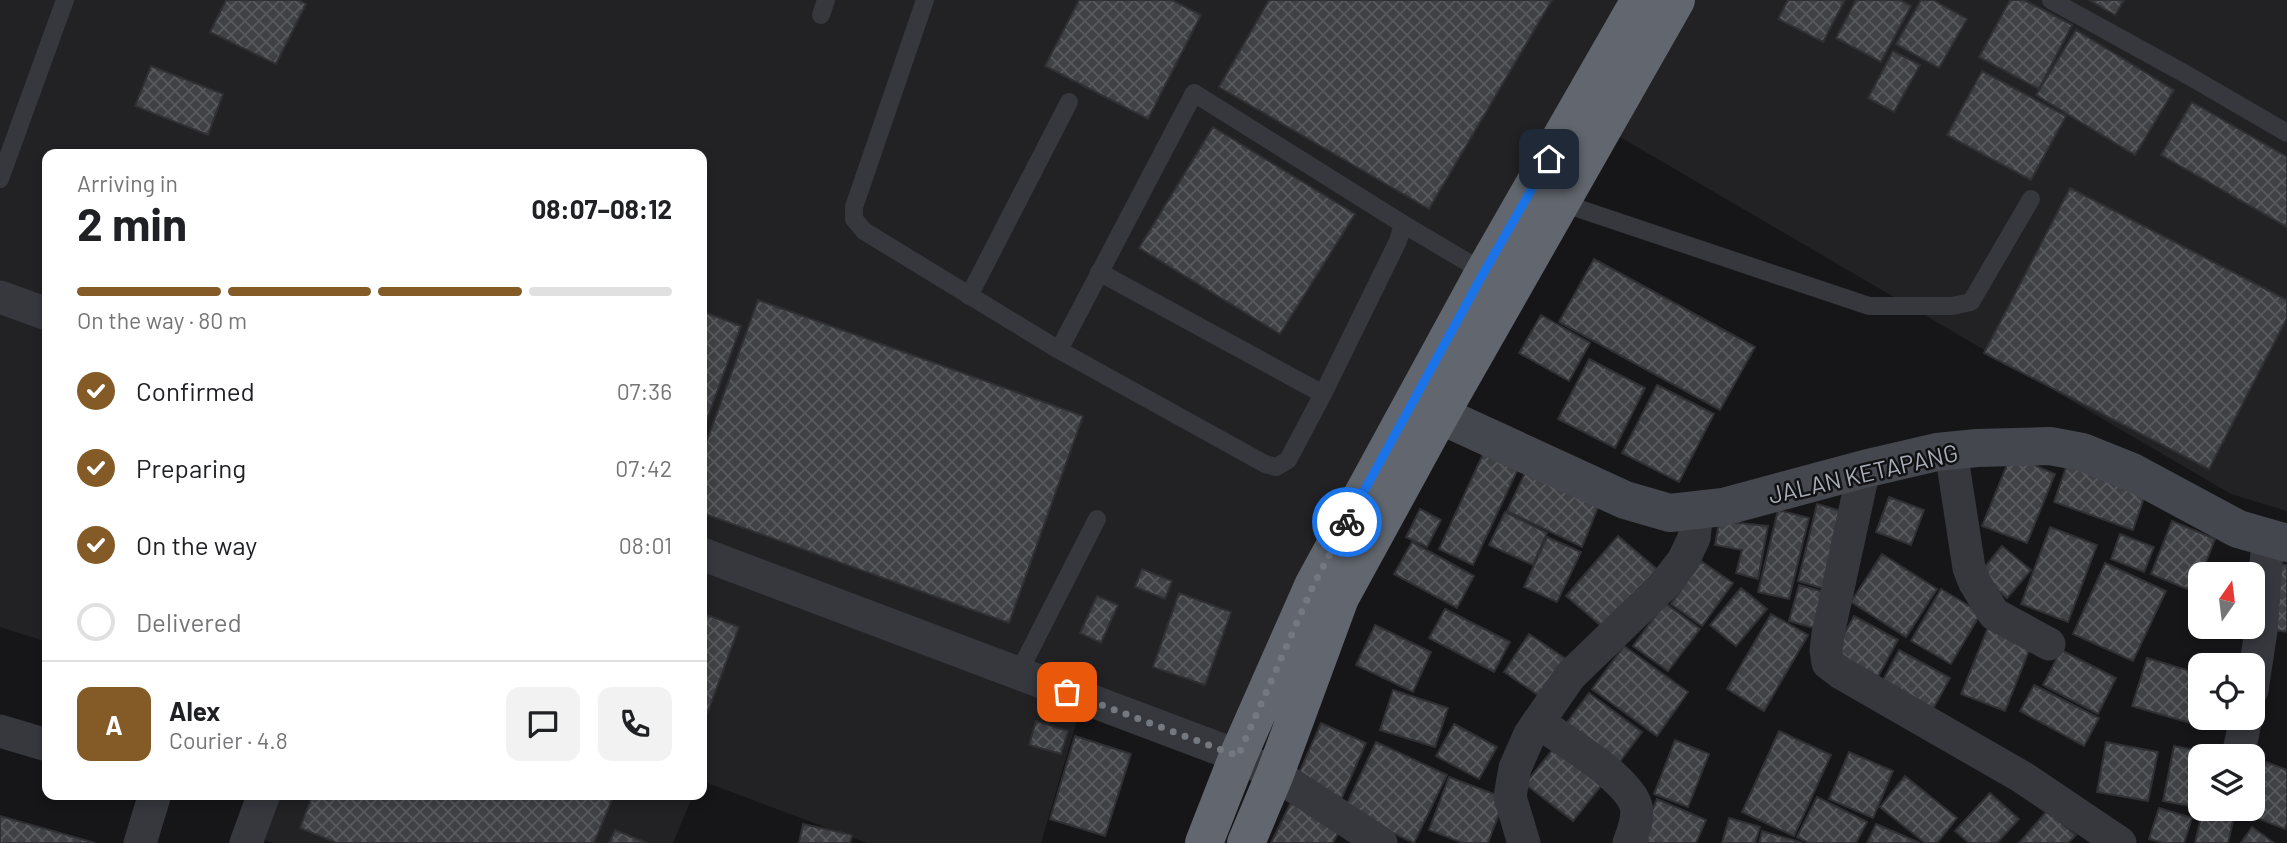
<!DOCTYPE html>
<meta charset="utf-8">
<style>
body{margin:0;font-family:Barlow,sans-serif;background:#f2f2f2;color:#202124;height:100vh;display:flex;flex-direction:column;font-size:26px;white-space:nowrap}
*{box-sizing:border-box;margin:0}
p{font-size:23px;color:#757577}
.icon{flex:none;width:38px;height:38px;fill:none;stroke:currentColor;stroke-width:2;stroke-linecap:round;stroke-linejoin:round}
.map{position:relative;flex:1;overflow:hidden}
.panel{position:absolute;left:42px;top:149px;width:665px;height:651px;display:flex;flex-direction:column;background:#fff;border-radius:14px;box-shadow:0 4px 10px #0003}
.panel>*{flex:none}
.needle{width:46px;rotate:14deg}
.buttons{position:absolute;left:2188px;top:562px;display:grid;gap:14px}
.buttons a{display:grid;place-items:center;width:77px;height:77px;border-radius:14px;background:#fff;box-shadow:0 4px 10px #0003;font-size:35px}
.pin{position:absolute;display:grid;place-items:center;width:60px;height:60px;color:#fff;margin:-30px;border-radius:14px;box-shadow:0 4px 10px #0006}
.courier{position:absolute;display:grid;place-items:center;width:70px;height:70px;margin:-35px;border:5px solid #1a73e8;border-radius:50%;background:#fff;color:#222;box-shadow:0 2px 9px #0007}
.overview em{font-style:normal;font-weight:700}
.overview div{display:flex;flex-direction:column-reverse}
.overview{display:flex;align-items:center;justify-content:space-between;height:119px;padding:0 35px}
h1{font-size:46px;font-weight:700;line-height:52px}
.bar{display:grid;grid-template-columns:repeat(4,1fr);gap:10px 7px;align-content:center;height:84px;padding:0 35px}
.bar i{height:9px;border-radius:5px;background:#e0e0e0}
.bar .active{background:#845b26}
.bar p{grid-column:span 4}
.line{display:flex;align-items:center;gap:18px;padding:0 35px;border-top:2px solid #e0e0e0}
.line div{flex:1}
.round{display:grid;place-items:center;flex:none;width:74px;height:74px;border-radius:14px;background:#f2f2f2}
ol{padding:0 35px;list-style:none}
li{display:flex;align-items:center;gap:21px;height:77px}
li p{margin-inline-start:auto}
li .icon{padding:7px;border-radius:50%;background:#845b26;color:#fff;stroke-width:4}
li:last-child{color:#757577}
li i{width:38px;height:38px;border:4px solid #e0e0e0;border-radius:50%}
.map>svg:first-child{display:block}
.built{fill:#222225}
.building{fill:url(#building-cross-hatch);stroke:#303034;stroke-width:2}
.lines{fill:none;stroke-linecap:round;stroke-linejoin:round}
.lane{stroke:#36383d;stroke-width:18}
.street{stroke:#36383d;stroke-width:33}
.secondary{stroke:#44474d;stroke-width:38}
.highway{stroke:#62676f;stroke-width:38}
.done{stroke:#747981;stroke-width:7;stroke-dasharray:0 12.6}
.route{stroke:#1a73e8;stroke-width:9}
.labels{text-anchor:middle;dominant-baseline:central;stroke-width:5;stroke-linejoin:round;paint-order:stroke}
.street-label{font-size:24px;fill:#a7aeb9;stroke:#111113}
</style>
<div class="map">
<svg width="2287" height="843" viewBox="0 0 2287 843">
<defs>
<pattern id="building-cross-hatch" width="8" height="8" patternUnits="userSpaceOnUse" patternTransform="scale(1.75)"><rect width="8" height="8" fill="#404145"/><path d="M0 0l8 8M0 8l8-8" fill="none" stroke="#595a5e"/></pattern>
</defs>
<rect width="100%" height="100%" fill="#161618"/>
<path class="built" d="M0 0H2287V511L2231 494 1560 102 1311 549 1222 744 1087 686 1041 843H867L702 781V154H47V642L0 627Z
M246 795H693L673 843H273L241 832Z"/>
<path class="building" d="M226 0H299L306 4 276 64 210 32Z
M1079 0H1172L1201 15 1148 119 1045 66Z
M1269 0H1552L1429 209 1219 87Z
M1788 0H1845L1823 42 1778 19Z
M1856 0H1900L1911 6 1881 62 1836 38Z
M1921 0H1933L1967 19 1939 68 1896 44Z
M2010 0H2024L2072 25 2039 89 1979 57Z
M2089 0H2124L2115 15Z
M2076 30 2174 90 2135 155 2036 95Z
M1893 51 1920 65 1894 112 1868 98Z
M151 66 223 94 208 135 135 106Z
M1982 71 2066 116 2031 180 1947 135Z
M2192 102 2287 157V227L2161 155Z
M1213 127 1355 214 1280 334 1139 248Z
M2070 188 2287 300V318L2209 469 1984 353Z
M1594 259 1755 347 1720 410 1559 322Z
M758 300 1083 416 1009 623 702 513V454Z
M702 311 741 326 702 433Z
M1541 315 1590 343 1569 381 1519 353Z
M1589 359 1645 388 1615 448 1558 419Z
M1657 385 1714 414 1679 482 1622 453Z
M1484 452 1518 469 1473 565 1439 549Z
M2011 455 2055 474 2027 543 1982 526Z
M2069 459 2148 486 2133 530 2054 502Z
M1526 471 1599 505 1582 547 1507 511Z
M1889 497 1924 510 1911 545 1876 532Z
M1817 504 1852 514 1832 591 1798 581Z
M1420 509 1441 520 1427 547 1406 537Z
M1778 510 1809 518 1789 599 1758 592Z
M1505 512 1547 533 1533 565 1489 545Z
M1719 521 1768 526 1758 579 1736 573 1742 550 1715 545Z
M2172 521 2215 539 2194 592 2151 574Z
M2050 527 2097 545 2068 622 2021 604Z
M2120 534 2154 547 2144 572 2111 559Z
M1618 536 1657 569 1605 629 1566 596Z
M1547 537 1581 552 1557 602 1524 587Z
M1412 542 1474 576 1457 608 1394 574Z
M2002 546 2031 570 2007 598 1979 574Z
M1882 554 1937 589 1906 637 1851 602Z
M1701 561 1733 583 1702 626 1671 604Z
M2105 563 2166 591 2133 661 2073 634Z
M2279 564 2287 565V632L2268 629Z
M1142 569 1172 581 1165 599 1135 587Z
M1799 585 1835 595 1825 631 1789 621Z
M1741 588 1767 609 1736 646 1710 625Z
M1941 589 1981 613 1951 664 1911 641Z
M1179 593 1231 612 1205 685 1153 667Z
M1097 596 1118 605 1101 643 1080 633Z
M1665 603 1700 629 1668 671 1633 646Z
M1445 609 1510 642 1494 672 1429 638Z
M702 613 739 627 702 728Z
M1771 614 1808 635 1764 711 1727 689Z
M1854 616 1898 640 1875 682 1831 658Z
M1375 625 1431 652 1413 692 1356 665Z
M1989 625 2032 643 2005 711 1961 694Z
M1529 634 1569 661 1544 699 1504 672Z
M1624 646 1688 692 1657 736 1592 689Z
M1899 650 1950 678 1933 709 1882 682Z
M2061 650 2116 678 2098 714 2043 685Z
M2147 658 2200 674V716L2197 725 2132 706Z
M2034 685 2099 718 2084 746 2020 711Z
M1393 690 1448 708 1435 747 1380 730Z
M1589 693 1642 732 1613 771 1560 732Z
M1036 721 1068 731 1061 754 1029 745Z
M1321 723 1366 743 1340 802 1295 782Z
M1454 724 1497 747 1479 779 1436 756Z
M1779 731 1831 755 1794 836 1742 812Z
M1075 736 1131 754 1105 836 1050 819Z
M1675 740 1709 754 1688 807 1654 794Z
M1376 742 1447 775 1414 843 1344 810Z
M2106 742 2158 752 2148 801 2097 792Z
M1557 744 1604 782 1573 821 1525 784Z
M2174 746 2211 753V756H2200V808L2163 801Z
M1849 752 1893 771 1873 818 1829 799Z
M2266 762 2287 770V823L2285 829 2246 814 2248 808H2252V797Z
M1905 776 1957 818 1937 843H1925L1880 807Z
M1449 777 1505 798 1488 843H1463L1429 830Z
M1990 793 2019 819 1997 843H1969L1955 831Z
M313 794H612L614 795 594 843H337L300 828Z
M1817 797 1867 822 1856 843H1809L1797 837Z
M1657 799 1706 820 1696 843H1638Z
M1292 800 1343 824 1333 843H1271Z
M2159 808 2192 818 2184 843H2164L2149 839Z
M2203 808H2236L2228 843H2195Z
M2047 811 2076 835 2068 843H2019Z
M0 816 95 843H0Z
M1729 818 1760 827 1755 843H1722Z
M803 824 852 835 850 843H799Z
M1876 824 1920 843H1867Z
M2252 827 2274 843H2241Z
M615 830 647 843H609Z
M1762 831 1803 843H1759Z"/>
<g class="lines">
<path class="lane" d="M925 0 854 207V219L864 231 1059 350 1265 464 1276 467 1288 460 1323 394 1398 241 1403 224 1194 93 1059 350
M2051 0 2189 76 2287 133
M821 15 826 0
M0 179 65 0
M1562 203 1869 306H1952L1971 302 2031 199
M1403 224 1484 272
M1099 272 1323 394
M969 296 1069 102
M1018 674 1097 519"/>
<path class="street" d="M0 297 47 314
M1951 451 1969 568 1975 583 1994 614 2049 644
M1864 469 1828 634 1826 650 1828 663 1841 673 2022 777 2120 843
M702 554 1238 756 1275 774 1381 843
M2252 690 2261 631 2268 538
M1538 722C1562 739 1628 778 1636 806 1639 818 1633 832 1629 843
M0 731 47 745
M2238 756 2246 718
M140 843 155 794
M246 843 264 794
M1524 843 1510 797 1515 768 1530 734 1570 676 1665 584 1683 561 1694 538 1697 511"/>
<path class="secondary" d="M1440 415 1625 500 1670 513 1723 507 1864 469 1937 452 1977 448 2050 446 2082 452 2132 472 2238 529 2287 543"/>
<path class="highway" d="M1204 843 1238 756 1314 584 1484 272 1640 0
M1246 843 1275 774 1340 598 1440 415 1676 0"/>
</g>
<g class="lines">
<path class="done" d="M1067 692 1238 756 1314 584 1347 522"/>
<path class="route" d="M1347 522 1484 272 1549 159"/>
</g>
<g class="labels">
<g class="street-label">
<text transform="translate(1863 473) rotate(-13)">JALAN KETAPANG</text>
</g>
</g>
</svg>
<div class="buttons">
<a><svg class="needle" viewBox="-14 -14 28 28"><path d="M0-13l5 13h-10z" fill="#e53935"/><path d="M0 13l5-13h-10z" fill="#757577"/></svg></a>
<a><svg class="icon" aria-label="locate" viewBox="0 0 24 24"><circle cx="12" cy="12" r="6"/><path d="M12 2v4M12 18v4M2 12h4M18 12h4"/></svg></a>
<a><svg class="icon" aria-label="layers" viewBox="0 0 24 24"><path d="M12 4l9 5-9 5-9-5zM3 14l9 5 9-5"/></svg></a>
</div>
<div class="pin" style="left:1067px;top:692px;background:#ea580c"><svg class="icon" aria-label="bag" viewBox="0 0 24 24"><path d="M5 8h14l-1 12H6zM9 8a3 3 0 0 1 6 0"/></svg></div>
<div class="pin" style="left:1549px;top:159px;background:#1f2937"><svg class="icon" aria-label="home" viewBox="0 0 24 24"><path d="M3 11l9-7 9 7M6 9v11h12V9"/></svg></div>
<div class="courier" style="left:1347px;top:522px"><svg class="icon" aria-label="bike" viewBox="0 0 24 24"><circle cx="6" cy="16" r="4"/><circle cx="18" cy="16" r="4"/><path d="M6 16l4-8h5l3 8M10 8l3 8H6M13 5h3"/></svg></div>
<section class="panel">
<div class="overview"><div><h1>2 min</h1><p>Arriving in</p></div><em>08:07–08:12</em></div>
<div class="bar"><i class="active"></i><i class="active"></i><i class="active"></i><i></i><p>On the way · 80 m</p></div>
<ol>
<li><svg class="icon" aria-label="check" viewBox="0 0 24 24"><path d="M5 12l5 5 9-10"/></svg>Confirmed<p>07:36</p></li>
<li><svg class="icon" aria-label="check" viewBox="0 0 24 24"><path d="M5 12l5 5 9-10"/></svg>Preparing<p>07:42</p></li>
<li><svg class="icon" aria-label="check" viewBox="0 0 24 24"><path d="M5 12l5 5 9-10"/></svg>On the way<p>08:01</p></li>
<li><i></i>Delivered</li>
</ol>
<div class="line" style="height:126px"><b class="round" style="background:#845b26;color:#fff">A</b><div><b>Alex</b><p>Courier · 4.8</p></div><a class="round"><svg class="icon" aria-label="chat" viewBox="0 0 24 24"><path d="M4 5h16v11H9l-5 4z"/></svg></a><a class="round"><svg class="icon" aria-label="phone" viewBox="0 0 24 24"><path d="M5 4h4l2 5-3 2q2 4 5 5l2-3 5 2v4C11 20 4 13 5 4z"/></svg></a></div>
</section>
</div>
